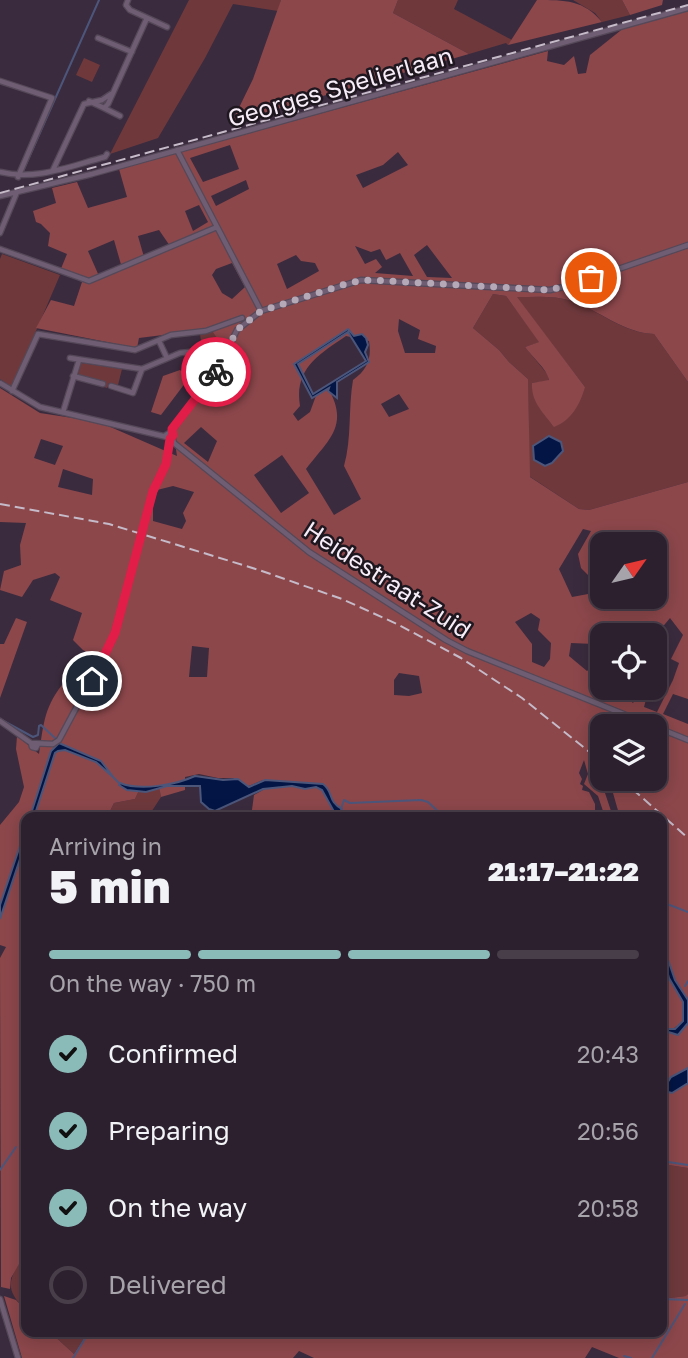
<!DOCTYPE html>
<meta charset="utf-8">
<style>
body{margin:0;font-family:"Golos Text",sans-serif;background:#342836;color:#f1f3f6;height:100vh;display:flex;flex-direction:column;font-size:26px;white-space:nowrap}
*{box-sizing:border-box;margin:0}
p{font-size:23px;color:#a6a3aa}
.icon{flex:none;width:38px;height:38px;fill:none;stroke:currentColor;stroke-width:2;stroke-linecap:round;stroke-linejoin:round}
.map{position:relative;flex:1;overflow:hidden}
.drawer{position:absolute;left:21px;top:812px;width:646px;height:525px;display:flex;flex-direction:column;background:#2c202e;border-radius:14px;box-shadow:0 4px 18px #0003,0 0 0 2px #483e4a}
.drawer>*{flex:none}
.needle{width:46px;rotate:56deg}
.tools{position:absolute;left:590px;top:532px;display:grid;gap:14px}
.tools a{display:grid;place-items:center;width:77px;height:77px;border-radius:14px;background:#2c202e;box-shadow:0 4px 18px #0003,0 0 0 2px #483e4a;font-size:35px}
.pin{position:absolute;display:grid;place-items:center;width:60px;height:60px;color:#fff;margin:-30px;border:4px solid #fff;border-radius:50%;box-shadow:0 2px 7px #0007}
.courier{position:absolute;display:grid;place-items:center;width:70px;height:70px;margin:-35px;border:5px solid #e11d48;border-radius:50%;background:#fff;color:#222;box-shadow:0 2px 9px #0007}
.headline em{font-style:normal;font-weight:800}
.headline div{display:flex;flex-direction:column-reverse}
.headline{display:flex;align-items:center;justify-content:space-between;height:119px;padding:0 28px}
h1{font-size:46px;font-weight:800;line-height:52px}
.bar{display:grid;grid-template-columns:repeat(4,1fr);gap:10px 7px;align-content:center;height:84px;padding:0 28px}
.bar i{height:9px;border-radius:5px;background:#483e4a}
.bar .on{background:#8bbbb9}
.bar p{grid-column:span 4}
ol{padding:0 28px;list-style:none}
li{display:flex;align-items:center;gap:21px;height:77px}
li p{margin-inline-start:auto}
li .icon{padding:7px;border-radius:50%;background:#8bbbb9;color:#111;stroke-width:4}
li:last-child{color:#a6a3aa}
li i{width:38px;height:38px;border:4px solid #483e4a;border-radius:50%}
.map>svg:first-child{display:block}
.green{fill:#6f393c;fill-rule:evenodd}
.forest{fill:#8c474b;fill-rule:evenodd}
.water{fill:#031545;stroke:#4c567b;stroke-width:2;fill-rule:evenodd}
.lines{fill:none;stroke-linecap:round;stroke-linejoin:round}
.stream{stroke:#4c567b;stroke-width:2}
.minor-casing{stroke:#554858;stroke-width:7}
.minor{stroke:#6f5e73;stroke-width:4.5}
.rail{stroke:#c6bbc9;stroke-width:2;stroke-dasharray:10 5;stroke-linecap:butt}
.done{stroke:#b5a9b8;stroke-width:7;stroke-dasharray:0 12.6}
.route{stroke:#e11d48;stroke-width:9}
.labels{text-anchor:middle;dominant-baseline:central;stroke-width:5;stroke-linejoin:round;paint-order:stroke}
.street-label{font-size:24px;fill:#f7edf9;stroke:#1e171f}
</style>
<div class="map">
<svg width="688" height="1358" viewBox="0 0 688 1358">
<rect width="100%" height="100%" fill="#3b2b3e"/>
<path class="green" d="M189 0H281L278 11 233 4 205 58 158 138 110 154Z
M398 0H458L454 9 512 40 508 45 506 43 469 54 393 13Z
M573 0H622L630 15 602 22 595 13Z
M84 58 100 65 92 82 76 75Z
M2 254 60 275 12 387 0 379V259Z
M493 294 506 296 540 342 525 347 548 375 549 381 532 383 585 387 516 297C535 297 554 295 572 301 600 311 623 333 654 334L688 382V482L589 510 579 509 529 476 528 379 509 362 499 350 473 328ZM549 436 561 442 563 451 545 466 534 460 533 452 542 439Z
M242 320 218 367 203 355 200 334 213 331Z
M81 363 122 369 118 385 109 383 107 388 104 387 105 382 78 375Z
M160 788 161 797 148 817H107L114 803 135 799 139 790 146 792Z
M662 1164 688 1168V1294L687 1296 670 1298 662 1296Z
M26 1252V1310C1 1287 11 1277 26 1252Z
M50 1332H88L74 1354Z"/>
<path class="forest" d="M281 0H398L393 13 469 54 232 122 253 79Z
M537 0C565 0 584 0 602 22L508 45Z
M622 0H663L662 5 630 15Z
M688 11V382L654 334C624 333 600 311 572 301 554 295 535 297 517 297L585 387C580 404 572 420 554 427 543 412 531 402 532 383L549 380C547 369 532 357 525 347L539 342 506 296 493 294 473 328 499 350 509 362 528 379 530 477 579 509 589 510 688 482V699L673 694 663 714 688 724V1000L675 980 662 942V817H605L598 796 584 784 588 774 584 760 579 773 582 779 580 784 583 786 582 790 589 792 595 804V817H251L254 795 272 785 263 780 246 787 233 778H218L199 774 185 777V790L161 797 159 786 140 788 135 799 114 803 107 817H49L48 814 44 817H26V864L20 881 21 892 26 896V1252L11 1278 10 1289 1 1287 0 958 6 947 0 945V825L19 802 24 787 16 749 17 736 39 754C44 722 44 706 66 680L90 692 104 662 83 650 73 640 82 613 50 600 60 577 55 573 33 580 22 597 0 590 4 571 21 565 20 545 26 523 0 522V388L40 413 99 422 177 456 173 430 227 353 211 329 139 338 137 348 36 328 51 300 74 306 82 282 60 271 67 254 48 246 50 233 41 224 36 222 33 211 56 203 52 188 77 182 88 208 127 197 119 169 548 51 547 61 564 65 574 56 578 74 586 73 590 55 625 27ZM230 145 239 169 203 182 190 158ZM398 152 408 165 363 188 356 175 383 165ZM246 180 249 189 216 206 211 196ZM199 205 208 222 193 231 185 211ZM159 230 170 246 144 257 138 236ZM114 240 122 268 99 276 88 251ZM427 245 452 278 427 277 414 255ZM355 246 371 252 380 249 386 260 400 253 413 276 375 273 382 267 376 259 365 264ZM296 255 301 261 315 263 319 271 287 289 277 264ZM232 263 245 287 232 299 222 293 212 275 216 269ZM399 319 420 330 418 339 436 346 435 353H405L398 331ZM346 336 369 341C372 359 367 370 353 380 348 409 352 438 344 466L361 499 334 515 306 469C328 440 350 426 328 388L317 393 310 412 298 421 293 414 300 406C294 369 318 355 346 336ZM399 394 409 409 389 417 381 404ZM201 427 217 441 208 462 184 443ZM41 439 63 446 55 465 34 458ZM282 455 309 493 281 513 254 475ZM63 469 93 479 92 495 58 487ZM173 486 194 492 183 513 186 521 182 529 153 521V503L157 490ZM583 529 591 531 578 554 581 568 588 575 594 567 601 537 611 544H654V597H602V563L588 594 572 597 559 569ZM531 613 540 619 538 630 551 643 550 659 544 667 532 662V644L515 622ZM670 618 683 635 671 659 679 663 673 680 657 712 644 707 649 688H642L633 703 622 694 625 688H602V669L594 665 587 671 569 656 571 643 594 644 601 632 608 635 655 636ZM192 646 209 648 207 677H189ZM399 673 419 676 422 693 409 696 394 695V680ZM602 726H654V779H609L619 814 611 811 602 784 606 779H602Z
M180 370 189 378 161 415 151 412 163 376Z
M16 618 27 622 0 698V644H4Z
M662 952 669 978 683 1002V1021L673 1029H665L662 1025Z
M688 1023V1068L679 1074 683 1086 688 1083V1168L662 1164V1030L678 1035Z
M688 1294V1358H619L592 1347 585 1358H314L299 1351 293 1358H22L4 1296 16 1300 26 1310V1332H50L74 1354 88 1332H592L598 1337 602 1332H662V1296L670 1298 686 1296Z"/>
<path class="water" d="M348 329 354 336 362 334 366 338 368 345 365 352 369 362 337 382V398L328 391 329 388 312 398 294 364ZM348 332 366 361 313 394 298 364Z
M549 436 561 442 563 451 552 463 545 466 534 460 533 446Z
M59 743 101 761 114 778 96 762 65 750 58 751 55 753 34 817H30L51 751Z
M195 776 223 780 238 779 249 787 265 780 323 784C334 792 327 801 342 809L341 817H337L322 790 316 787 305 789 292 786 263 789 215 811 209 809 201 802 200 786H167L146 792 127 790 119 785 120 783C140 791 176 785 195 776Z
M26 828V841L0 919V905Z
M662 942 675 980 688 1000V1023L678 1035 662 1030V1025L665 1029H675L683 1021V1002L669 978 662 952Z
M688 1068V1083L672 1093 668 1092 666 1085 671 1077Z"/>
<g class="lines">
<path class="stream" d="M23 171 99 0
M0 719 33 737 38 735 39 726 41 725 56 739
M114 778 119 783
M341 809 344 800 350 803 421 800 428 802 444 817
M662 902 688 912
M685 986 688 981
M662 1161 688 1165
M0 1170 16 1147
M662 1299 688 1300
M590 1332 596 1337 600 1332
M624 1356 631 1358
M73 1358 89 1332
M652 1358 685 1304"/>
<g class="minor-casing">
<path id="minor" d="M128 0 126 5 130 10 167 27
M98 38 132 52
M0 81 52 98 18 177
M89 101 104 108 108 104 147 18
M104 108 120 116
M177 150 261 311
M53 170 84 104 102 100 111 94
M0 172C36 181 70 166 105 157L107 154
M0 196 92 174 688 8
M0 233 17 192
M0 249 89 281 217 227
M159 341 167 358
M70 358 142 369 180 353 199 351
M73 376 103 384
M0 383 40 407 167 437
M111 386 133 393 142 369
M12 391 38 334 135 350 171 335 206 331 242 318
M63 412 79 360
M171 432 174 443 309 552 446 640 467 651 688 740
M166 435 171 432 219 367 237 330 261 311 361 280 550 290 572 285 688 245
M0 721 31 743 32 747 36 748 38 744
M31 743 53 744 59 740 112 641 156 483 166 464 170 439
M0 1299 18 1358"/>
</g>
<use href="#minor" class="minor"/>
<path class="rail" d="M0 193 688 5
M0 504 109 524 259 570 342 599 397 624 461 658 522 698 602 762
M621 779 688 838"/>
</g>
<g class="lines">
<path class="done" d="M216 372 237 330 261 311 352 282 371 280 550 290 591 278"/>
<path class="route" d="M92 681 115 633 153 491 166 464 170 439 173 435 172 429 216 372"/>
</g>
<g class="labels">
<g class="street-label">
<text transform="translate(340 86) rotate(-16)">Georges Spelierlaan</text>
<text transform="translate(388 579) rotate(33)">Heidestraat-Zuid</text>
</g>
</g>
</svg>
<div class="tools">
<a><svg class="needle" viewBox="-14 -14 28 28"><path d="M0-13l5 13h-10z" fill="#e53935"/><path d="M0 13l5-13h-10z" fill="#a6a3aa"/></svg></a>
<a><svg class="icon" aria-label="locate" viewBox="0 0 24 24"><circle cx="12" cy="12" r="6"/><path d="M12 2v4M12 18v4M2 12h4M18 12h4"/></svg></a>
<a><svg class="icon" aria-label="layers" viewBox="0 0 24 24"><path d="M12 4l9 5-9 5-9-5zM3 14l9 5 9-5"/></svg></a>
</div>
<div class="pin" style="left:591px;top:278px;background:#ea580c"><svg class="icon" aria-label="bag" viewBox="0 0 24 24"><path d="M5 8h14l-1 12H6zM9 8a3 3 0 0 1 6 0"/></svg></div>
<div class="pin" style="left:92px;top:681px;background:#1f2937"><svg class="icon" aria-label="home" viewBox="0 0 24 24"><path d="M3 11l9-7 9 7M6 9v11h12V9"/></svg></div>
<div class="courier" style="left:216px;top:372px"><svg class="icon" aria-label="bike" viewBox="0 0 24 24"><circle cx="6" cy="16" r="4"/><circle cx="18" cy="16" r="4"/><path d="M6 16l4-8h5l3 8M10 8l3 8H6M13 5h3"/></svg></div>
<section class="drawer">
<div class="headline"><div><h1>5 min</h1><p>Arriving in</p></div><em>21:17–21:22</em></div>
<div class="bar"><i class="on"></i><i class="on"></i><i class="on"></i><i></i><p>On the way · 750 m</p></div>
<ol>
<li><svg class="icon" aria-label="check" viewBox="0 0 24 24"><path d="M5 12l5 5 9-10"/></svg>Confirmed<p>20:43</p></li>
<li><svg class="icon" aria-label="check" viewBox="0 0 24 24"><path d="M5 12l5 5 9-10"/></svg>Preparing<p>20:56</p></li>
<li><svg class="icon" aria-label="check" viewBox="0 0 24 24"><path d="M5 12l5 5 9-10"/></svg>On the way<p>20:58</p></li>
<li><i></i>Delivered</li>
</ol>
</section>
</div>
